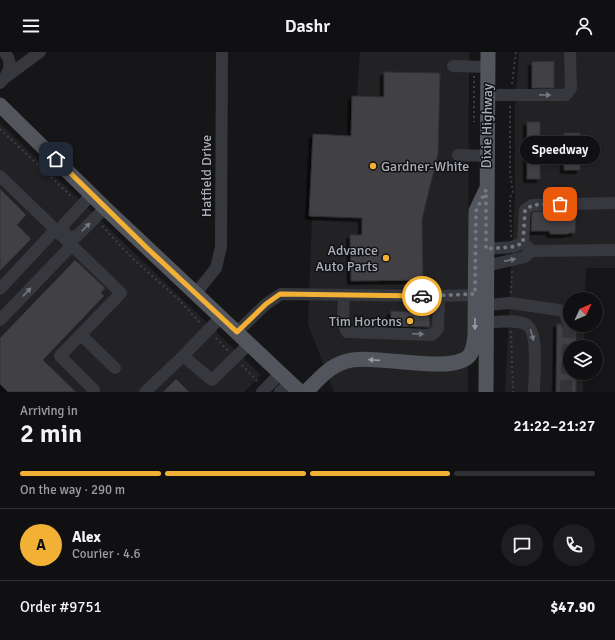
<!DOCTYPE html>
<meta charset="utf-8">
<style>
body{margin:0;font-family:Signika,sans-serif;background:#1e1e20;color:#f1f3f6;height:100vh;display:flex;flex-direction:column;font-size:15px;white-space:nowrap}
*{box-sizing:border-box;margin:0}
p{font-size:13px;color:#9c9d9f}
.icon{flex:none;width:22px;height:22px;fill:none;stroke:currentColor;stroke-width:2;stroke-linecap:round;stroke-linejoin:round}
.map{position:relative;height:340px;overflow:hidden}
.panel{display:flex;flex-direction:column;background:#101012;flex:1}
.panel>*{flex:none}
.needle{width:26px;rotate:46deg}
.controls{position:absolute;left:563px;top:240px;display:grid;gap:8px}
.controls a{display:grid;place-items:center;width:40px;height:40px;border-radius:50%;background:#101012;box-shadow:0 2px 6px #0003,0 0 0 1px #303032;font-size:20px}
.pin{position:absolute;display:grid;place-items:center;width:34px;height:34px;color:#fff;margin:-17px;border-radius:8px;box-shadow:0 2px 6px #0006}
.courier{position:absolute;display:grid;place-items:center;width:40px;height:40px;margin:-20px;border:3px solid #f2b134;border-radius:50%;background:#fff;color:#222;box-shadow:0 1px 5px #0007}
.bubble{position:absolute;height:28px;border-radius:14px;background:#101012;box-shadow:0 2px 6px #0003,0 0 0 1px #303032;font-size:13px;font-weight:600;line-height:28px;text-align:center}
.head em{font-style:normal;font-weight:600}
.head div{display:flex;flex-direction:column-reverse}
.head{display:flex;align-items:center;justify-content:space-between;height:68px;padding:0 20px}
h1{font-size:26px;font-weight:600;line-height:30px}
.bar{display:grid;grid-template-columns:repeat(4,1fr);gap:6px 4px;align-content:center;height:48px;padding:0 20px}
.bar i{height:5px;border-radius:3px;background:#303032}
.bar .selected{background:#f2b134}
.bar p{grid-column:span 4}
.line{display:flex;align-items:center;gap:10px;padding:0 20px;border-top:1px solid #303032}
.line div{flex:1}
.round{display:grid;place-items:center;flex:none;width:42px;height:42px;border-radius:21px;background:#1e1e20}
header{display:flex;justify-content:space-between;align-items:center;height:52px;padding:0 20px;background:#101012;font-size:18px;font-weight:600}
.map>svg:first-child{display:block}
.built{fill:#222225}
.building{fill:#404145;stroke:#303034;filter:url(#shadow)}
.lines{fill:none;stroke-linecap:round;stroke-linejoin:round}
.minor-tunnel{stroke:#333438;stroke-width:12;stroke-dasharray:12 6;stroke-linecap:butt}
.path{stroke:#3d3f44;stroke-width:2;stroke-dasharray:2 3;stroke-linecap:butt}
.minor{stroke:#37383d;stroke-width:12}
.major{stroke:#53555c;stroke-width:15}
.oneway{fill:#757881}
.oneway2{fill:#979ba6}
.done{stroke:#757880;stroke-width:4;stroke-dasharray:0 7.2}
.route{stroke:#f2b134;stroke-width:5}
.poi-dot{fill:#f2b134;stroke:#111113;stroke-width:1.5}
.labels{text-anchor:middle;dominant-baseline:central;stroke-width:3;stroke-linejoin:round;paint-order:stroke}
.street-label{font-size:14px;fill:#a8adb8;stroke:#111113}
.poi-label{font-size:14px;fill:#a8adb8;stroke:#111113;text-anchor:end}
</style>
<header><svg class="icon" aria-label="menu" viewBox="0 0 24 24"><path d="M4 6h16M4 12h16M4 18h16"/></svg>Dashr<svg class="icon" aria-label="person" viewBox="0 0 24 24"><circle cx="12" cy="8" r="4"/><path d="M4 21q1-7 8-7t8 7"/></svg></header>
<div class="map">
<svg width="615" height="340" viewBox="0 0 615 340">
<defs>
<filter id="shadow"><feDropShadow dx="-3.5" dy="3.5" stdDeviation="0" flood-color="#0009"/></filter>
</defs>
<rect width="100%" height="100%" fill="#161618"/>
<path class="built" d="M360 0H469L468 340H334L308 272 315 86 354 88Z
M519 0H615V216H586L585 247H570V273H585L584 295H570V321H583V340H505L515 144V54Z
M0 71 261 323 244 340H0Z"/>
<path class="building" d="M554 9V36H532V10Z
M384 20 440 21 438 102 422 167 423 228 351 229 350 183H362V166L309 164 313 82 351 84 352 44 384 45Z
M527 70H540V127H527Z
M564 81H580V118H564Z
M0 137 26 163 17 173 31 187 0 219Z
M576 159 575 181H568V182H550V179H531L532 162 534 160Z
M75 208 105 236 101 241 104 244 43 308 76 340H8L0 332V286Z
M391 259 429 261 430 275 391 274Z
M557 272H561L564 279 568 280 575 278 576 273V295H570V321H576V340H556Z
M176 327 189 340H163Z"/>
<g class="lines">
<path class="minor-tunnel" d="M566 340 569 273"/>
<path class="path" d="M474 24V70
M512 32 516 0
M510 54V122L513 140 510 146 511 185
M0 77 73 146
M102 174 132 206 179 248 200 271
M511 241 512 219
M511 279 513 340
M216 286 228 299
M242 313 257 329"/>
<path class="minor" d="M453 14 488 15
M6 25 40 0
M0 31C9 22 14 10 4 0
M487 43H566L571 36 570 0
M458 103 487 104
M0 124 121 241 60 304 94 338
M63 184 76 185 105 156
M63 184 64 172 92 142
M523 191 525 158 532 153 615 151
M523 191 532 199 615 198
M486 197 512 195 523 191
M486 214 525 205 532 199
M0 237 56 177
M196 241 216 216 221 195 222 0
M344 243 343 271 347 280 432 283 438 277 439 244
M486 253 510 251 559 258 564 260 569 273
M0 268 72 193
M486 271C497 270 517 267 527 273 539 281 534 326 534 340
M237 280 266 252 281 242 439 244 475 243
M81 283 115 316
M183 304 221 265
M145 340 183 304 212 328 249 292
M262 340 280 322
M280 340 290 331"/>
<path class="major" d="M0 53 105 156 300 340
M306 340C317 329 328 315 344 310 373 300 447 323 468 305 474 299 474 291 475 283L476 159 486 138
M486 340 488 0"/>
</g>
<defs><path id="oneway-solid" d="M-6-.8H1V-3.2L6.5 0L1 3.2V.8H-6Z"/></defs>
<g class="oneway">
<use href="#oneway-solid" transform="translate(545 43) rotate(1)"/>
<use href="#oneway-solid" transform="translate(86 175) rotate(-45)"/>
<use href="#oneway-solid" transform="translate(510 208) rotate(-12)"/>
<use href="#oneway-solid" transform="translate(27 240) rotate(-46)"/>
<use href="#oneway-solid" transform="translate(418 282) rotate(2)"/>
<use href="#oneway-solid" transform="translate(532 283) rotate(75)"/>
</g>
<g class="oneway2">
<use href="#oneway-solid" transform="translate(475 272) rotate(90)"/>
<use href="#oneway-solid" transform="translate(374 308) rotate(-176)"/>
</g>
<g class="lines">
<path class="done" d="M422 244 475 242 476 159 486 138V197L512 195 523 191 525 158C533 150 549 153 560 152"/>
<path class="route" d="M56 107 148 197 237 280 266 252 280 242 422 244"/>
</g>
<g class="poi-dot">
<circle cx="373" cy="114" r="4"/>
<circle cx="386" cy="206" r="4"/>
<circle cx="410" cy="269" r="4"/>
</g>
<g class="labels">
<g class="street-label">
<text transform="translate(487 74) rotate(-89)">Dixie Highway</text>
<text transform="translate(206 124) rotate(-90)">Hatfield Drive</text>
</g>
<g class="poi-label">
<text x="381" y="114" text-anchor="start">Gardner-White</text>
<text x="378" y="198">Advance<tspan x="378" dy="16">Auto Parts</tspan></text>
<text x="402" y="269">Tim Hortons</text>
</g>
</g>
</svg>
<div class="controls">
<a><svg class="needle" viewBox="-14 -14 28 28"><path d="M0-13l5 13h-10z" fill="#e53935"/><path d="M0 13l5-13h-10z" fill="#9c9d9f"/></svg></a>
<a><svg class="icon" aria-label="layers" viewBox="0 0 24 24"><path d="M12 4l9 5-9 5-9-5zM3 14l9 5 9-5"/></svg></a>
</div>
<div class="pin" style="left:560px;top:152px;background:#ea580c"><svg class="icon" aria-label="bag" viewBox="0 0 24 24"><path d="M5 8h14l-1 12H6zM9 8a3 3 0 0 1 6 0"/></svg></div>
<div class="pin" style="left:56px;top:107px;background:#1f2937"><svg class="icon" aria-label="home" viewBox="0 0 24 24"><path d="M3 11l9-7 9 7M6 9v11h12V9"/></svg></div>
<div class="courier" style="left:422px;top:244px"><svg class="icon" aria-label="car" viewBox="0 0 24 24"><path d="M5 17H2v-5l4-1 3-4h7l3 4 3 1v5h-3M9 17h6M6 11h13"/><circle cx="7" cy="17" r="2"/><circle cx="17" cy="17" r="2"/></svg></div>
<div class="bubble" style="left:520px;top:84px;width:80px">Speedway</div>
</div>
<section class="panel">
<div class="head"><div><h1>2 min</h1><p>Arriving in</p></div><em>21:22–21:27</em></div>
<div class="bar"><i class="selected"></i><i class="selected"></i><i class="selected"></i><i></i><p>On the way · 290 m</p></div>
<div class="line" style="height:72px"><b class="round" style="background:#f2b134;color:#111">A</b><div><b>Alex</b><p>Courier · 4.6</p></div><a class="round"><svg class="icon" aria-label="chat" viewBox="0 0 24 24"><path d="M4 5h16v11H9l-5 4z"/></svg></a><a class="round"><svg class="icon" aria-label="phone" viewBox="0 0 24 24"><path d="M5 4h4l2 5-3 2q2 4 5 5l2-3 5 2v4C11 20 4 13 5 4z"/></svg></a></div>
<div class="line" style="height:52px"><div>Order #9751</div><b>$47.90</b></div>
</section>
